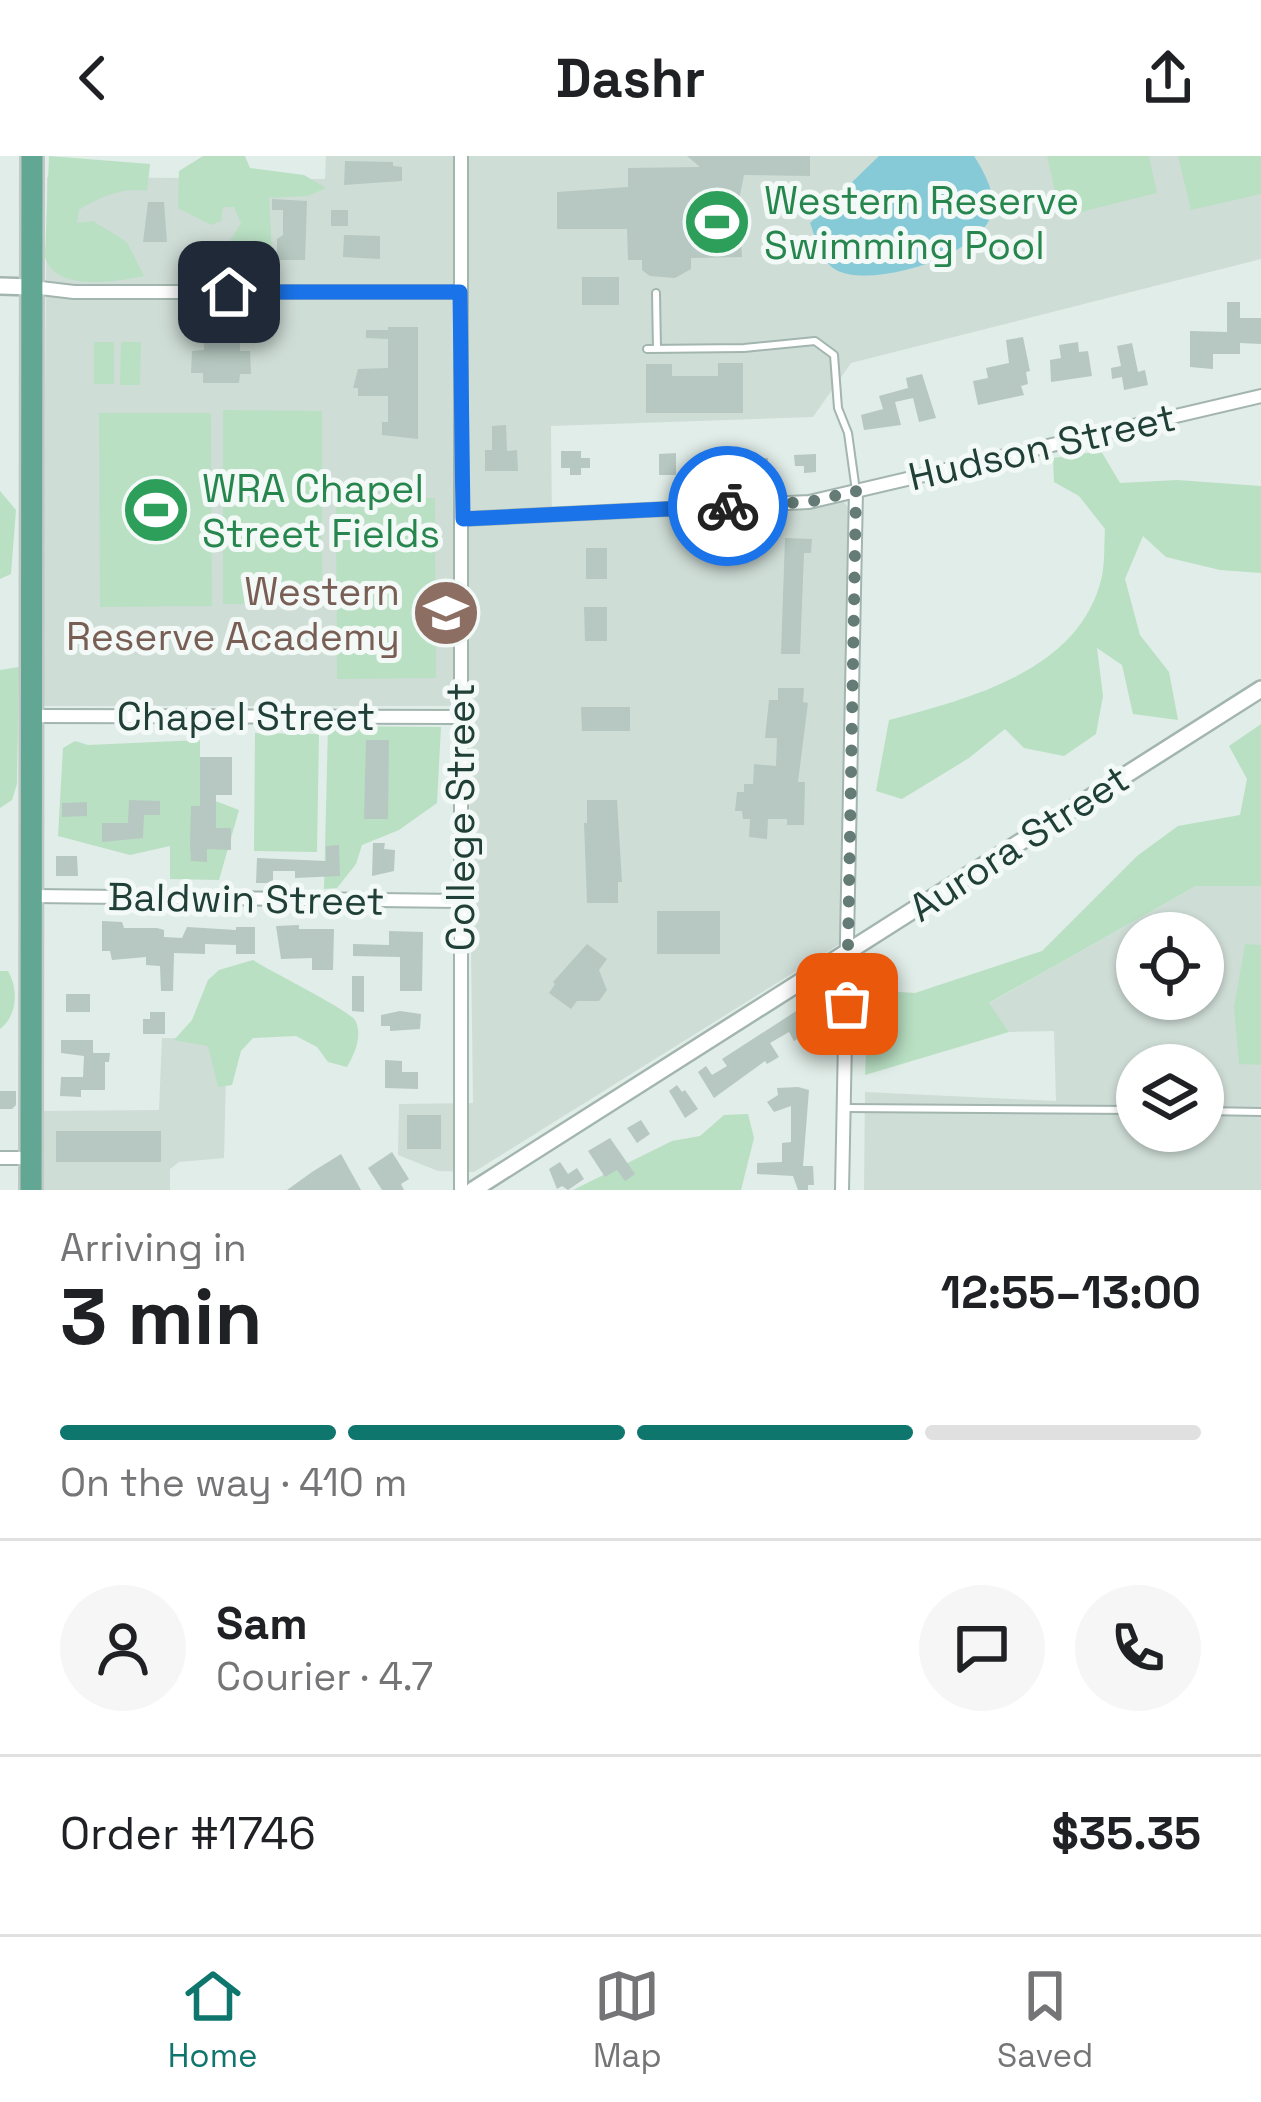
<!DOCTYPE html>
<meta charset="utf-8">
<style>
body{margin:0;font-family:"Space Grotesk",sans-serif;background:#f6f6f6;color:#202124;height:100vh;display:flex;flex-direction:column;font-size:45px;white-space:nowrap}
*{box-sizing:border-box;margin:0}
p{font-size:39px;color:#757577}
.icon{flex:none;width:66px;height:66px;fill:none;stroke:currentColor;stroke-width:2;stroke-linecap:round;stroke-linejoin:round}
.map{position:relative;height:1034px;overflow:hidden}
.sheet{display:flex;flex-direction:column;background:#fff;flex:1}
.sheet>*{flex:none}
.fabs{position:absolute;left:1116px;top:756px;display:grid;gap:24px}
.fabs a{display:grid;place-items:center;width:108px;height:108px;border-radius:50%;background:#fff;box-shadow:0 3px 9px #0004;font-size:60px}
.pin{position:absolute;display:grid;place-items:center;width:102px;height:102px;color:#fff;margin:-51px;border-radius:24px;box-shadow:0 6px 18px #0006}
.courier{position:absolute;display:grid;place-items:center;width:120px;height:120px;margin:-60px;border:9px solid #1a73e8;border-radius:50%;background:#fff;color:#222;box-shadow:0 3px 15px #0007}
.head em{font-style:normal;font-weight:800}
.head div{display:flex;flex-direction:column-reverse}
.head{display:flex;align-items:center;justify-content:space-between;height:204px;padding:0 60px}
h1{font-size:78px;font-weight:800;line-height:90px}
.bar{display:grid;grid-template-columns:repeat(4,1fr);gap:18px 12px;align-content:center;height:144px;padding:0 60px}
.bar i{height:15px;border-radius:9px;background:#e0e0e0}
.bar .active{background:#0f766e}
.bar p{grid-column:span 4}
.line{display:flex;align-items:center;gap:30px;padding:0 60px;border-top:3px solid #e0e0e0}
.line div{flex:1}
.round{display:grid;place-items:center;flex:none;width:126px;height:126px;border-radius:63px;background:#f6f6f6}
header{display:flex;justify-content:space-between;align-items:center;height:156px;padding:0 60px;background:#fff;font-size:54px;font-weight:800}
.menu{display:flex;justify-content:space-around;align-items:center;height:168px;border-top:3px solid #e0e0e0;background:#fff;font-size:33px;color:#757577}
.menu a{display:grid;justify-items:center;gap:6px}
.menu .active{color:#0f766e}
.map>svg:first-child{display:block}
.built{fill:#cfddd7;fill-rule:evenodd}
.green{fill:#b9e0c3}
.water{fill:#85cad6}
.building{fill:#b6c8c1}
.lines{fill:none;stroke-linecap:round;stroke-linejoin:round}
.service-casing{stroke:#a3b5af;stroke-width:10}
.minor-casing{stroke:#a3b5af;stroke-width:16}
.tertiary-casing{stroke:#a3b5af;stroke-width:20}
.primary-casing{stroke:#c1c9c7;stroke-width:26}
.service{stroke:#fff;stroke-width:6}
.minor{stroke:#fff;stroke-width:12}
.tertiary{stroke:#fff;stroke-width:15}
.primary{stroke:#62a694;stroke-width:21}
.done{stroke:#647c75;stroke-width:12;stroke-dasharray:0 21.6}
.route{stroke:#1a73e8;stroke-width:15}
.labels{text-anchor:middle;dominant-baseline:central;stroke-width:10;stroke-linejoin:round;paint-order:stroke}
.leisure-label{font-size:39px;fill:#27864d;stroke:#f2f9f6;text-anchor:start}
.street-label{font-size:39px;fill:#203f37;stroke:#f2f9f6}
.education-label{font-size:39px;fill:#785e54;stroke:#f2f9f6;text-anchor:end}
</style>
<header><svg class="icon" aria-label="back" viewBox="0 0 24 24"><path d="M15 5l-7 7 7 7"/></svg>Dashr<svg class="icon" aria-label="share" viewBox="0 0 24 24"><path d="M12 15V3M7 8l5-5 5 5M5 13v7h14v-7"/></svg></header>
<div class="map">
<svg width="1261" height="1034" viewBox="0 0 1261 1034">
<rect width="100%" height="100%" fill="#e1ede8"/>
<path class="built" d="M326 0H1261V103L851 207 813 261 551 270 552 363 843 345 851 354 841 787 474 1016 438 1015 398 999 399 948 473 947 468 550H42L47 21 325 23Z
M1196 730H1261V1034H864L865 936 1056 945 1054 875 1009 876 988 848ZM1137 777H1203V843H1137ZM1137 909H1203V975H1137Z
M162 882 227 883 224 1002 179 1006 170 1013V1034H40V955L159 954Z"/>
<path class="green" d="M49 0 150 8 147 35C124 31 99 41 79 54L77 67 93 65 127 86 144 120C116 126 55 136 45 101Z
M203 0H245L250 12 304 19 326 32 308 40 269 42 273 115 270 126 253 130 180 123 178 113 225 93 241 67 234 51H223L221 65 211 69 178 52 179 15Z
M1047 0H1149L1157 37 1061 61Z
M1178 0H1261V38L1191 54Z
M94 186H114V228H94Z
M121 186H141L140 229H120Z
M223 254 322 255V448H223Z
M99 257H211L212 450 100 451Z
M1101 295 1120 327 1177 324 1261 330V417L1220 414 1166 401 1143 380 1125 423 1140 479 1169 516 1178 564 1133 558 1122 509 1097 492 1103 540 1096 578 1064 600 1024 592 1005 573 969 602 902 643 876 635 889 564C970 542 1081 515 1102 420 1105 405 1104 388 1105 373L1079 340 1054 326 1053 302Z
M0 335 16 354 11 418 0 423Z
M435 342 436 522 337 523 336 343Z
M19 511 17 628 12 644 0 652V514Z
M1261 568V730H1196L989 847 1009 876 865 919 869 834 915 837 1042 795 1137 700 1178 670 1240 659 1247 623 1229 590Z
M328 570 441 571 437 647 399 674 362 689 356 708 337 732 324 733Z
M255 577 319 578 317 696 254 695Z
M200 584V639L239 654 219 724 170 723V690L130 699 58 680 63 592 75 585 88 589Z
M1245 788 1261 789V909L1239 908 1234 851Z
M253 804C270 815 349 854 355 864 363 879 355 897 347 911L328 906 317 891 296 880 253 882 241 895 232 929 218 931 208 890 174 884 192 864 208 824 219 814Z
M0 815H8C19 834 17 860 0 873Z
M748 958 754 982 741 1034H573L672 985 700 980 724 959Z"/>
<path class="water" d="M879 0H974C983 14 995 36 993 53 986 99 875 132 838 115 821 107 816 83 810 67Z"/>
<path class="building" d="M687 0H810V20L744 19 739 44 742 101 691 102V113L675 122 650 120 642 114V104H628L627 73H557V36L628 31V12L700 11Z
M345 5 393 6V10L402 11V25L344 29Z
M272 43 307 45 305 104H277V83L283 79V54H272Z
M148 46H164L167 86H143Z
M331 54H348V70H331Z
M344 79 380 80V103L343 101Z
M582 121H619V149H582Z
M1227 146H1240V162H1261V188L1240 187V198H1213V213L1190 211V175L1227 176Z
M388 171H418V283L382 279V266H388V240H358V232H353L358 213 388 212V183L366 182V174H388Z
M1023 181 1030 215 1026 216 1028 228 1021 230 1024 239 978 249 973 225 988 222 986 212 1009 207 1006 184Z
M204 184 240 185V195H250L251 218H240L239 227H203V217H191L192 195 204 194Z
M1078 186 1079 196 1088 195 1092 220 1051 226 1050 204 1061 202 1059 189Z
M1132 187 1138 216 1145 214 1148 229 1124 234 1122 221 1112 223 1111 212 1121 210 1117 190Z
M718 207H743V257H646V208H672V220H718Z
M922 218 936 262 919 266 913 242 895 246 901 269 864 274 861 259 883 253 879 240 908 232 906 222Z
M506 269 507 295 517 294 518 315H485V294H492V270Z
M561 295H581V302H590V312H581V319H570V312H561Z
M676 297V319H659V298Z
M816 298V316L804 317V310H795L794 299Z
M768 302V317H746V303Z
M701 304H721V318L701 319Z
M785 382 812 383 811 397H804L800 498H781Z
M586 392H607V423H586Z
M584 451H607V485H585Z
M778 532H804L803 546 808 547 798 626H805L804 669H787V663H768L767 683 749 681 750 663H743L742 655H735L737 636H744V628H753L754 608 776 610 777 582H765L769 544H778Z
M581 551H630V575H582Z
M366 584H389L388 663H364Z
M200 601H232V639H216V672H231V694L207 693V706L191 705 190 690 191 650H200Z
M129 644 160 645V659H144L143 682 102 686V667H128Z
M587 644H617L622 726H618V747H587L584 667H587Z
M87 646V660L62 661V647Z
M373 687H385L384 693 395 694 394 715 372 720Z
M339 689 340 720 295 722V715H273V727H256L257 702 326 705V690Z
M56 700H77L78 720H56Z
M657 755H720V798H657Z
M102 765 122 766 124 772H157L164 774V781L182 782 187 771 236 774V771H255V798H236V789L205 788V798L174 797 173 835H161L160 810 146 809V801L112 804 110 795H102Z
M299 769V773H334L333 814H312V802L281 803 276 770Z
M389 775 423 776 422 835H400V801L353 800V788L389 789Z
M587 788 607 803 599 814 607 834 599 845H577L571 853 549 837 555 828 553 826Z
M352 820H364V856L352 855Z
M66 838H90V856H66Z
M804 850 811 863 799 870 804 879 794 885 789 876 770 887 779 901 767 908 765 905 714 942 698 916 706 910 712 919 727 910 722 903Z
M400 855 421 858 420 873 390 875V870H381V859Z
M150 856H165V878H143V863H150Z
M61 884H93V897H110L109 906H105V934H81V941L60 940 61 921H83L84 900 61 897Z
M385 904 402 905V916H418V933L385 932Z
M677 929 682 936 685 934 698 953 685 962 669 935Z
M798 931 809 934 803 1010H813L814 1029H808V1034H798L793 1020 757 1018V1007L782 1006V987L791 986V950L774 956 767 946 778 939 777 932Z
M0 935H16V949L12 953H0Z
M407 959H441V993H407Z
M641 964 650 978 637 987 627 972Z
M56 975H161V1006H56Z
M610 982 635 1018 625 1025 617 1014 605 1021 588 995Z
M392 996 409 1023 401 1028 404 1034H382L368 1012Z
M341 998 361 1034H287L312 1016Z
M560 1006 568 1018 577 1012 584 1023 568 1034 562 1030 557 1033 549 1013Z"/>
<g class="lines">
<g class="service-casing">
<path id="service" d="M656 137 657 193
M647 193 744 192 815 185 834 199 838 252 848 277 856 335
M847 952 1137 954
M1203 955 1261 956"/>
</g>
<g class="minor-casing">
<path id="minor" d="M32 131 74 136H460
M463 363 809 346 1261 240
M32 560 460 561
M33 740 459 745
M0 1002H32
M461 1034V0
M842 1034 856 335"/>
</g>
<g class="tertiary-casing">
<path id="tertiary" d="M0 130 32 131
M473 1034 1261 533"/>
</g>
<g class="primary-casing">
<path id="primary" d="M31 1034 32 0"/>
</g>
<use href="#service" class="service"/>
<use href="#minor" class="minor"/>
<use href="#tertiary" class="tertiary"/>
<use href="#primary" class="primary"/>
</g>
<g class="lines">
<path class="done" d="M728 350 809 346 856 335 847 848"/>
<path class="route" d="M229 136H460L463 363 728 350"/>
</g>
<defs>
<g id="stadium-disc" transform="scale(3.45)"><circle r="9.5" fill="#2e9e5b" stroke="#f2f9f6"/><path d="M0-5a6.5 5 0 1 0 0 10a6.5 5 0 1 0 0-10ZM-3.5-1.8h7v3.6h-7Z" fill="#fff"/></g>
<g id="university-disc" transform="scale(3.45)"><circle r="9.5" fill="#8d6e63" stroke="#f2f9f6"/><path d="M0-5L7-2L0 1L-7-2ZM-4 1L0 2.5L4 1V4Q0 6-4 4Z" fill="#fff"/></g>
</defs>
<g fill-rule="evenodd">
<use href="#stadium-disc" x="717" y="66"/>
<use href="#stadium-disc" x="156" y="354"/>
<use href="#university-disc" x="446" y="457"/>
</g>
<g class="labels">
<g class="leisure-label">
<text x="764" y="44">Western Reserve<tspan x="764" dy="45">Swimming Pool</tspan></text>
<text x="202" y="332">WRA Chapel<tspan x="202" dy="45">Street Fields</tspan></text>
</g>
<g class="street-label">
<text transform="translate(1042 291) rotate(-13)">Hudson Street</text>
<text x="246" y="560">Chapel Street</text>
<text transform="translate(460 661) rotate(-90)">College Street</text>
<text transform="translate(1019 687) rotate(-33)">Aurora Street</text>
<text transform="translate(246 743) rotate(1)">Baldwin Street</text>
</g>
<g class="education-label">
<text x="400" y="435">Western<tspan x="400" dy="45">Reserve Academy</tspan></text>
</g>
</g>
</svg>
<div class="fabs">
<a><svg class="icon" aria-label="locate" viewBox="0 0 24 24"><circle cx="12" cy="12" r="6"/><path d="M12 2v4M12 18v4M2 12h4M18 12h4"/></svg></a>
<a><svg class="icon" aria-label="layers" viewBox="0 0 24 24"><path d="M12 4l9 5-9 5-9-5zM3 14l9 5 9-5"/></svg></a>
</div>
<div class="pin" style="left:847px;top:848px;background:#ea580c"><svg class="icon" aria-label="bag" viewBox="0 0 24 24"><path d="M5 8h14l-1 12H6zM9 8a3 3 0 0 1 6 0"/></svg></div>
<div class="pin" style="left:229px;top:136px;background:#1f2937"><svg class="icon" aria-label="home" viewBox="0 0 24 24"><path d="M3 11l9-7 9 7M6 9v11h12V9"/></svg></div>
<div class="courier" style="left:728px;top:350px"><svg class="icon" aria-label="bike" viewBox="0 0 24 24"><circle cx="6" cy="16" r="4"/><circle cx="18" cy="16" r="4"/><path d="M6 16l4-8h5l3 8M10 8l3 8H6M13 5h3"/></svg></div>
</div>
<section class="sheet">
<div class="head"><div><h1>3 min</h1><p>Arriving in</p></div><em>12:55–13:00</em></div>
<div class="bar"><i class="active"></i><i class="active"></i><i class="active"></i><i></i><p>On the way · 410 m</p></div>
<div class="line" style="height:216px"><a class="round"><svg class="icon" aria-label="person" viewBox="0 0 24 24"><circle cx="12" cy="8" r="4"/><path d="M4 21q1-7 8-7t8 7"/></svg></a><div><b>Sam</b><p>Courier · 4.7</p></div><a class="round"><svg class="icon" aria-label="chat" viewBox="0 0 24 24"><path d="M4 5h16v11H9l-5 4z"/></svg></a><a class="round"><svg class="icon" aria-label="phone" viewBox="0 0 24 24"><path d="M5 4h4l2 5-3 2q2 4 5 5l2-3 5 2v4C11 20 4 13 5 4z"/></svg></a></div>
<div class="line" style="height:156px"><div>Order #1746</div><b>$35.35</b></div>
</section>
<nav class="menu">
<a class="active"><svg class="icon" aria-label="home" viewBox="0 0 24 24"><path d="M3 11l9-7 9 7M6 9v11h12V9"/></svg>Home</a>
<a><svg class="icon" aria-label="map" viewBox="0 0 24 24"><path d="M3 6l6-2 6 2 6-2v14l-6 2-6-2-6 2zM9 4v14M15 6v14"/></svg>Map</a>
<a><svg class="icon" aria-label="saved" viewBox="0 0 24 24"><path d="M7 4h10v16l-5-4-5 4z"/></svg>Saved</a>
</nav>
